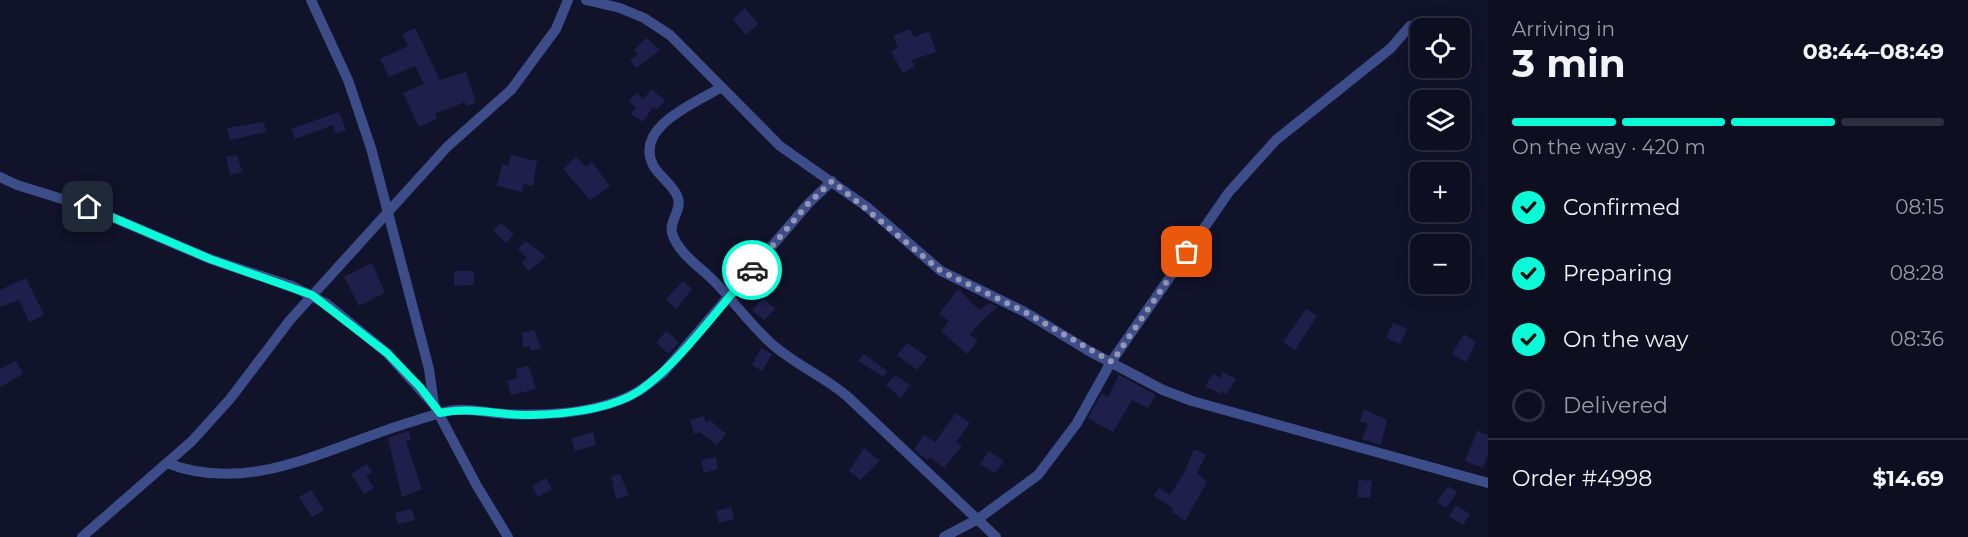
<!DOCTYPE html>
<meta charset="utf-8">
<style>
body{margin:0;font-family:Montserrat,sans-serif;background:#161729;color:#f1f3f6;height:100vh;display:flex;flex-direction:column;font-size:22px;white-space:nowrap}
*{box-sizing:border-box;margin:0}
p{font-size:20px;color:#9a9ca5}
.icon{flex:none;width:33px;height:33px;fill:none;stroke:currentColor;stroke-width:2;stroke-linecap:round;stroke-linejoin:round}
.map{position:relative;flex:1;overflow:hidden}
.sheet{display:flex;flex-direction:column;background:#0d0e20;width:480px}
.sheet>*{flex:none}
.fabs{position:absolute;left:1410px;top:18px;display:grid;gap:12px}
.fabs a{display:grid;place-items:center;width:60px;height:60px;border-radius:12px;background:#0d0e20;box-shadow:0 3px 15px #0003,0 0 0 2px #2d2e3e;font-size:30px}
.pin{position:absolute;display:grid;place-items:center;width:51px;height:51px;color:#fff;margin:-26px;border-radius:12px;box-shadow:0 3px 9px #0006}
.courier{position:absolute;display:grid;place-items:center;width:60px;height:60px;margin:-30px;border:4px solid #0bfbd8;border-radius:50%;background:#fff;color:#222;box-shadow:0 2px 8px #0007}
.headline em{font-style:normal;font-weight:700}
.headline div{display:flex;flex-direction:column-reverse}
.headline{display:flex;align-items:center;justify-content:space-between;height:102px;padding:0 24px}
h1{font-size:39px;font-weight:700;line-height:45px}
.bar{display:grid;grid-template-columns:repeat(4,1fr);gap:9px 6px;align-content:center;height:72px;padding:0 24px}
.bar i{height:8px;border-radius:4px;background:#2d2e3e}
.bar .active{background:#0bfbd8}
.bar p{grid-column:span 4}
.line{display:flex;align-items:center;gap:15px;padding:0 24px;border-top:2px solid #2d2e3e}
.line div{flex:1}
ol{padding:0 24px;list-style:none}
li{display:flex;align-items:center;gap:18px;height:66px}
li p{margin-inline-start:auto}
li .icon{padding:6px;border-radius:50%;background:#0bfbd8;color:#111;stroke-width:4}
li:last-child{color:#9a9ca5}
li i{width:33px;height:33px;border:3px solid #2d2e3e;border-radius:50%}
main{display:flex;flex:1;min-height:0}
.map>svg:first-child{display:block}
.building{fill:#1e204b}
.lines{fill:none;stroke-linecap:round;stroke-linejoin:round}
.street{stroke:#3d4d89;stroke-width:10}
.done{stroke:#9498b4;stroke-width:6;stroke-dasharray:0 10.8}
.route{stroke:#0bfbd8;stroke-width:8}
</style>
<main>
<div class="map">
<svg width="1488" height="537" viewBox="0 0 1488 537">
<rect width="100%" height="100%" fill="#11132b"/>
<path class="building" d="M745 8 758 24 746 35 733 19Z
M415 28 440 80 466 72 476 103 466 106 465 102 435 114 437 119 419 127 403 93 424 84 415 66 389 77 380 59 408 46 402 34Z
M910 29 914 37 929 31 936 52 911 60 915 66 903 73 891 52 898 48 893 36Z
M646 38 660 50 636 68 630 60 638 54 634 50Z
M652 89 665 101 656 110 653 107 643 122 631 114 636 108 629 101 637 93 643 99Z
M339 112 346 130 336 134 333 125 295 139 291 129Z
M264 122 266 132 230 140 227 128Z
M237 155 242 172 230 175 226 157Z
M511 155 537 161 533 186 524 184 522 192 497 186 502 164 508 166Z
M576 157 586 167 592 162 610 186 590 200 563 169Z
M501 223 514 234 506 243 493 231Z
M526 241 546 257 528 271 522 262 527 258 518 249Z
M372 263 385 293 359 306 344 277Z
M454 271H474V285L454 286Z
M26 278 44 315 29 322 19 300 0 307V290Z
M683 281 692 289 676 309 666 299Z
M958 289 979 310 989 303 998 307 984 318 970 334 978 341 967 354 941 331 949 321 939 314Z
M763 298 775 309 764 320 752 310Z
M1306 309 1317 316 1295 350 1283 342Z
M1393 323 1407 329 1400 344 1386 338Z
M534 330 541 348 531 351 529 346 523 348 522 333Z
M666 331 679 342 669 354 656 343Z
M1464 334 1476 342 1466 362 1452 354Z
M907 343 927 357 917 370 897 355Z
M761 348 772 354 762 371 752 365Z
M864 354 887 371 883 377 858 361Z
M16 361 23 374 0 387V369Z
M529 366 536 389 511 395 507 381 518 378 515 369Z
M1223 372 1236 379 1227 394 1222 391 1220 394 1205 386 1213 374 1220 378Z
M895 375 910 385 901 398 886 385Z
M1119 375 1156 395 1148 408 1132 400 1113 432 1088 418 1102 393 1108 397Z
M1364 409 1387 420 1381 445 1362 439 1368 424 1360 421Z
M956 413 970 423 956 442 962 446 944 468 930 457 927 460 914 449 924 435 935 442Z
M704 416 706 423 710 420 726 434 717 445 700 432 694 434 690 420Z
M409 431 411 440 406 441 422 489 402 497 388 438Z
M1477 431 1488 435V454L1483 468 1465 461Z
M593 432 596 445 575 451 571 438Z
M864 448 880 461 860 480 849 471Z
M1194 449 1206 455 1197 473 1207 482 1185 521 1172 512 1174 509 1154 496 1159 488 1170 495 1183 475Z
M989 451 1004 461 995 473 980 464Z
M716 457 718 469 704 473 701 460Z
M367 464 372 472 366 476 374 488 364 494 351 474Z
M620 474 629 495 616 499 611 476Z
M546 478 552 489 538 497 532 486Z
M1359 480 1372 481 1370 498 1357 497Z
M1448 486 1457 492 1446 508 1437 502Z
M311 490 324 510 312 517 299 497Z
M1456 505 1470 514 1463 525 1449 516Z
M731 507 734 519 719 523 716 511Z
M412 509 415 520 398 524 395 513Z"/>
<g class="lines">
<path class="street" d="M311 0 348 80 371 148 429 369 434 405
M586 0 620 8 644 18 670 35 780 146 867 207 941 271 1025 312 1089 351 1163 390 1192 401 1488 483
M720 88C695 103 634 127 653 165 659 177 674 185 678 198 682 210 669 221 672 233 678 253 700 267 714 281 734 301 751 326 773 345 796 365 825 377 848 397L996 537
M0 177 17 185 88 207 210 259 292 286 327 304 387 353 434 405 477 486 508 537
M167 463C251 496 330 446 411 422 425 418 440 412 454 410 471 408 488 413 504 414 547 416 599 414 637 392 646 387 654 379 663 373L808 204 832 181
M82 537 192 441 230 399 290 320 447 147 511 90 556 29 568 0
M944 537 978 519 1038 475 1077 423 1111 362 1229 192 1276 140 1391 48 1410 26 1455 24"/>
</g>
<g class="lines">
<path class="done" d="M752 270 808 204 832 181 941 271 1025 312 1112 362 1187 252"/>
<path class="route" d="M88 207 210 259 312 295 387 353 420 387 440 413C471 406 501 416 532 415 565 414 610 410 639 391 678 365 720 306 752 270"/>
</g>
</svg>
<div class="fabs">
<a><svg class="icon" aria-label="locate" viewBox="0 0 24 24"><circle cx="12" cy="12" r="6"/><path d="M12 2v4M12 18v4M2 12h4M18 12h4"/></svg></a>
<a><svg class="icon" aria-label="layers" viewBox="0 0 24 24"><path d="M12 4l9 5-9 5-9-5zM3 14l9 5 9-5"/></svg></a>
<a>+</a>
<a>−</a>
</div>
<div class="pin" style="left:1187px;top:252px;background:#ea580c"><svg class="icon" aria-label="bag" viewBox="0 0 24 24"><path d="M5 8h14l-1 12H6zM9 8a3 3 0 0 1 6 0"/></svg></div>
<div class="pin" style="left:88px;top:207px;background:#1f2937"><svg class="icon" aria-label="home" viewBox="0 0 24 24"><path d="M3 11l9-7 9 7M6 9v11h12V9"/></svg></div>
<div class="courier" style="left:752px;top:270px"><svg class="icon" aria-label="car" viewBox="0 0 24 24"><path d="M5 17H2v-5l4-1 3-4h7l3 4 3 1v5h-3M9 17h6M6 11h13"/><circle cx="7" cy="17" r="2"/><circle cx="17" cy="17" r="2"/></svg></div>
</div>
<section class="sheet">
<div class="headline"><div><h1>3 min</h1><p>Arriving in</p></div><em>08:44–08:49</em></div>
<div class="bar"><i class="active"></i><i class="active"></i><i class="active"></i><i></i><p>On the way · 420 m</p></div>
<ol>
<li><svg class="icon" aria-label="check" viewBox="0 0 24 24"><path d="M5 12l5 5 9-10"/></svg>Confirmed<p>08:15</p></li>
<li><svg class="icon" aria-label="check" viewBox="0 0 24 24"><path d="M5 12l5 5 9-10"/></svg>Preparing<p>08:28</p></li>
<li><svg class="icon" aria-label="check" viewBox="0 0 24 24"><path d="M5 12l5 5 9-10"/></svg>On the way<p>08:36</p></li>
<li><i></i>Delivered</li>
</ol>
<div class="line" style="height:78px"><div>Order #4998</div><b>$14.69</b></div>
</section>
</main>
